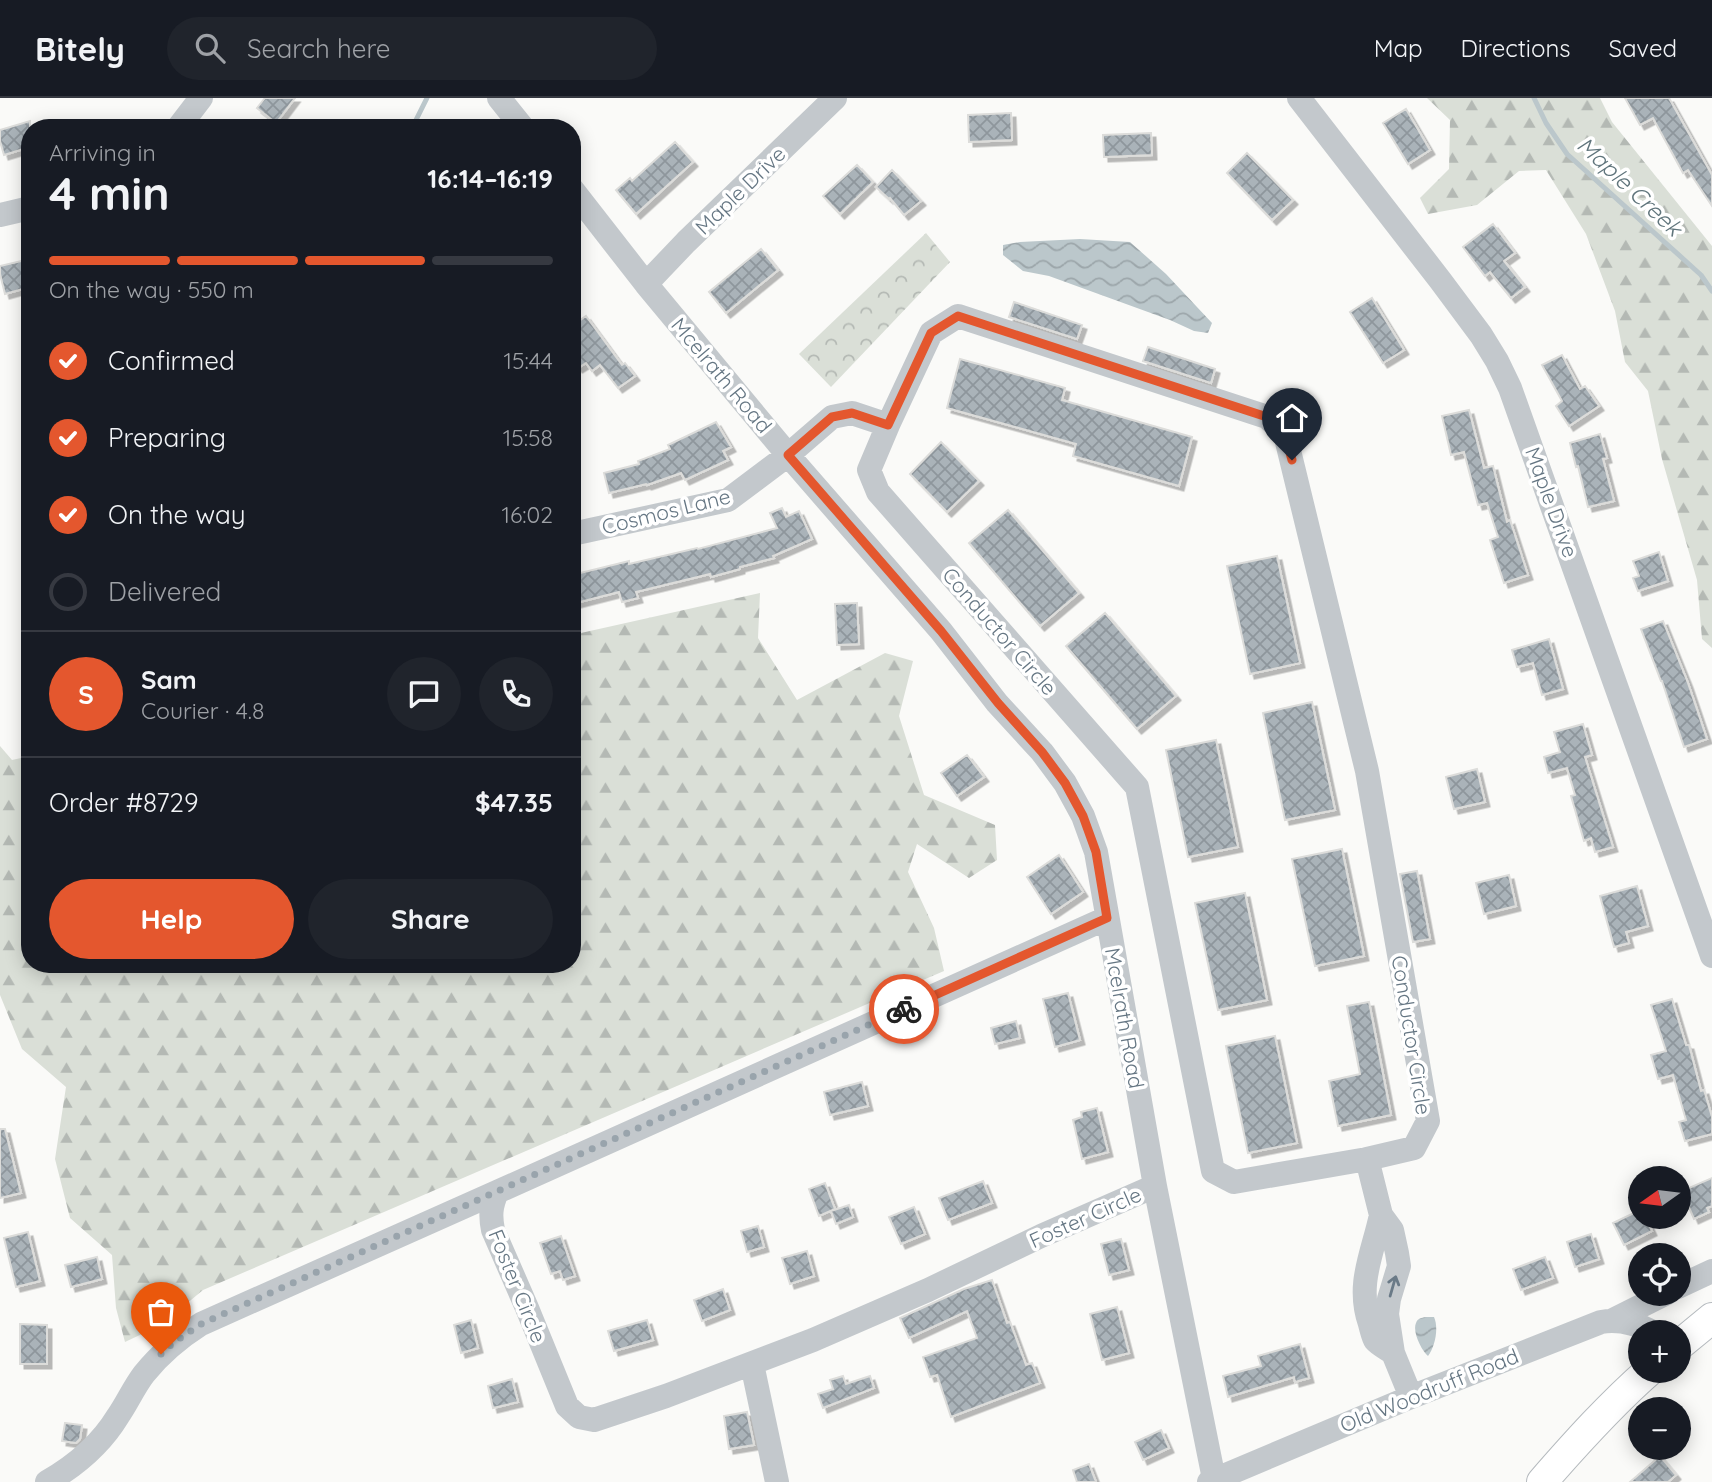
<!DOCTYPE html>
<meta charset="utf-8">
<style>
body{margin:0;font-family:Quicksand,sans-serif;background:#20242c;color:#f1f3f6;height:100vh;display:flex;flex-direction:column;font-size:26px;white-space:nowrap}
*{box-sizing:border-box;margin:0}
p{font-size:23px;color:#9ea1a6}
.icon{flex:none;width:38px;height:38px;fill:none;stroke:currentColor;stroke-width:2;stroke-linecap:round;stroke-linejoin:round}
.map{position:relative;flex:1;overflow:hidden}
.details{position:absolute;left:21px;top:21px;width:560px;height:854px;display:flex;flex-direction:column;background:#171b24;border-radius:28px;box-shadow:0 4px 18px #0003}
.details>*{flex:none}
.needle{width:46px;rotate:256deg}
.controls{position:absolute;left:1628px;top:1068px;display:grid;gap:14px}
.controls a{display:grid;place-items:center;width:63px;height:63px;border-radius:50%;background:#171b24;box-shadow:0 4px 18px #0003;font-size:35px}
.pin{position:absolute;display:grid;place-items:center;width:60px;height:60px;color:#fff;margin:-72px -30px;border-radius:50% 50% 50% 0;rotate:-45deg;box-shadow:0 0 7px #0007}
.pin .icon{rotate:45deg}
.courier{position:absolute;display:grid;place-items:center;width:70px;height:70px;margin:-35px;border:5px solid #e4572e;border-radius:50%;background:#fff;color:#222;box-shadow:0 2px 9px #0007}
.headline em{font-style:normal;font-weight:700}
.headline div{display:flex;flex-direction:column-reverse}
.headline{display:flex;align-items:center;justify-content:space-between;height:119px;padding:0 28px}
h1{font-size:46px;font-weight:700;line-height:52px}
.bar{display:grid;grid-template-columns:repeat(4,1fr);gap:10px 7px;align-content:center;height:84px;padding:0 28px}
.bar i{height:9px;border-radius:5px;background:#363941}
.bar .on{background:#e4572e}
.bar p{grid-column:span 4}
.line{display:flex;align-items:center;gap:18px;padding:0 28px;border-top:2px solid #363941}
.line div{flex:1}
.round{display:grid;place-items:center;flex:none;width:74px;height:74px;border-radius:37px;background:#20242c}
ol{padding:0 28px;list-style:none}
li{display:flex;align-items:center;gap:21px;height:77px}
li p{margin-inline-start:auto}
li .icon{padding:7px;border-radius:50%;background:#e4572e;color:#fff;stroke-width:4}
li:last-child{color:#9ea1a6}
li i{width:38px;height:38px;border:4px solid #363941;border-radius:50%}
.cta{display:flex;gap:14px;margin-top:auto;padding:14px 28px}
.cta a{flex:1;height:80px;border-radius:42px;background:#e4572e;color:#fff;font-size:28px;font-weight:700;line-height:80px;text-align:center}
.cta a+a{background:#20242c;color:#f1f3f6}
header{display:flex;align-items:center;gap:42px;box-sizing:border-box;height:98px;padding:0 35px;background:#171b24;border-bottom:2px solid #363941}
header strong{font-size:33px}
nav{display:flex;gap:38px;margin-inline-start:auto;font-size:24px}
.search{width:490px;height:63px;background:#20242c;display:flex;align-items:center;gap:18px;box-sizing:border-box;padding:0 24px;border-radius:38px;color:#9ea1a6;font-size:26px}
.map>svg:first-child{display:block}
.forest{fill:url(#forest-firs)}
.park{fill:url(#park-crowns)}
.water{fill:url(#water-waves)}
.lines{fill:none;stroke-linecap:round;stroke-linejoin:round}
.stream{stroke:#bbc7cb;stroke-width:5}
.building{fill:url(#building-cross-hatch);stroke:#dcdcda;stroke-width:2;filter:url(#shadow)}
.major-casing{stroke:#b5babe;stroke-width:32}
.minor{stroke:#c3c8cc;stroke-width:24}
.major{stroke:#fff;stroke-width:30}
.oneway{stroke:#6a7a87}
.done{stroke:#99a4ac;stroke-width:7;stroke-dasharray:0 12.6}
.route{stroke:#e4572e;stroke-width:9}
.labels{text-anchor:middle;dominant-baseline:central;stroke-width:7;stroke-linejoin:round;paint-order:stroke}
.street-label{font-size:21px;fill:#657683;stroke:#fff}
.water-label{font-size:23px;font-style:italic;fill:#60757c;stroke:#fff}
</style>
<header>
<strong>Bitely</strong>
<div class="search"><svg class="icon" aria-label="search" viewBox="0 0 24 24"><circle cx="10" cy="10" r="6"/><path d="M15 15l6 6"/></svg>Search here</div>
<nav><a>Map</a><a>Directions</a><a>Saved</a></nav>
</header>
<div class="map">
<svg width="1712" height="1384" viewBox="0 0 1712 1384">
<defs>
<pattern id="forest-firs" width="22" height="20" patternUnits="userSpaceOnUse" patternTransform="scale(1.75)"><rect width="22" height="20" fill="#dadfd7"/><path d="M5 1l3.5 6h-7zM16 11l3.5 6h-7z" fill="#b4b9b4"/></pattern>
<pattern id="park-crowns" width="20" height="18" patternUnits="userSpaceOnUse" patternTransform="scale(1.75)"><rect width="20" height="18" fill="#dadfd7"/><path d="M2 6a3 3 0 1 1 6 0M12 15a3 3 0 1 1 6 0" fill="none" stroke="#b4b9b4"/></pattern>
<pattern id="water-waves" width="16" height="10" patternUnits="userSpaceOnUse" patternTransform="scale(1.75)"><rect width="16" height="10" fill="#bbc7cb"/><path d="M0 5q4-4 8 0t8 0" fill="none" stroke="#9ca6aa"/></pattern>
<pattern id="building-cross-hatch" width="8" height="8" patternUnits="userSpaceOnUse" patternTransform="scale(1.75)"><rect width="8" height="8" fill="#aab3b9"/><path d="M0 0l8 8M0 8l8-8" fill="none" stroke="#8e969c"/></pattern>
<filter id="shadow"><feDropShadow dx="4.5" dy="4.5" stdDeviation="0" flood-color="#0004"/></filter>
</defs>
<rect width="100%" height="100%" fill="#fafaf8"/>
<path class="forest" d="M1427 0H1600L1612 24 1712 148V550L1702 541 1697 482 1662 361 1648 293 1625 264 1615 213 1586 136 1546 72 1519 73 1477 107 1428 116 1420 100 1449 71 1450 22Z
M760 495 758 540 797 602 885 555 913 563 899 618 924 697 995 727 997 762 969 780 917 746 908 774 934 830 944 873 203 1192 161 1227 125 1244 116 1210 112 1157 70 1120 55 1061 66 989 22 951 0 897V648L12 662 30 658V866H572V537Z"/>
<path class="park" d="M926 135 950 164 831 289 799 256Z"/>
<path class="water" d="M1080 141 1130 144 1166 176 1212 225 1208 235 1194 233 1170 222 1049 178 1023 173 1003 157V147L1020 144Z
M1426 1219H1434C1439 1230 1435 1249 1428 1258 1422 1253 1412 1234 1416 1225 1418 1220 1421 1220 1426 1219Z"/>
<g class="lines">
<path class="stream" d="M1534 0 1546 25 1567 56 1701 177 1712 193
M412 30 427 0"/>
</g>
<path class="building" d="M265 0H295L276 25 257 10Z
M1625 0H1669L1712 77V108L1688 72 1683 75 1653 20 1640 27Z
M1406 11 1430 52 1408 66 1383 25Z
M1011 15 1012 42 969 44 968 17Z
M30 23V49L4 57 0 43V32Z
M1151 35 1152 57 1104 59 1103 37Z
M675 44 693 64 636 116 616 92 630 80 632 83Z
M1247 55 1293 102 1272 122 1227 75Z
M857 67 873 84 840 116 823 98Z
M892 72 921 103 904 117 890 100 889 101 876 89Z
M1493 126 1515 155 1504 163 1525 189 1511 200 1490 174 1485 178 1463 149Z
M761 151 778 172 726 215 709 194Z
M30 161V189L5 196 0 176V168Z
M1372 200 1404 252 1383 265 1350 214Z
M1014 204 1082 227 1077 241 1009 219Z
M586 218 622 267 625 265 635 278 618 290 600 267 592 273 586 265 578 270 572 263V228Z
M1148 249 1215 271 1211 285 1143 263Z
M1562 257 1580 291 1585 288 1599 308 1569 328 1556 308 1562 303 1542 267Z
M960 261 1065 290 1062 302 1192 339 1179 388 1073 358 1076 346 947 310Z
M1469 312 1484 370 1493 368 1507 424 1510 422 1528 477 1504 485 1490 442 1498 439 1487 405 1478 407 1464 354 1451 357 1442 318Z
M716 324 731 349 723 353 728 362 685 382 681 375 647 387 646 386 609 395 604 375 639 366 638 363 670 351 668 347Z
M1600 336 1607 360 1603 361 1614 403 1588 409 1578 368 1576 369 1570 345Z
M941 344 979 383 947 414 910 376Z
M782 410 786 419 799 413 812 441 773 458 774 460 740 469V471L711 479 710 476 636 494 638 500 622 504 619 494 572 506V477L629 463V466L697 450 698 451 777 430 770 415Z
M1008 412 1079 495 1040 528 969 445Z
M1659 454 1668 483 1638 493 1633 480 1639 478 1633 463Z
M1277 458 1300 565 1250 576 1227 468Z
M857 505 859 546 837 547 835 506Z
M1105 515 1176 598 1137 631 1066 548Z
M1663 523 1688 585 1707 641 1684 649 1662 583H1661L1641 531Z
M1549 541 1563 591 1542 597 1533 565 1517 569 1512 552Z
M1312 604 1335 712 1285 722 1263 615Z
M1583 626 1592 657 1585 659 1613 749 1595 754 1591 740 1584 743 1571 698 1575 697 1567 670 1548 675 1544 659 1560 654 1554 634Z
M1216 642 1238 749 1188 759 1166 652Z
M967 657 984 679 957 698 941 675Z
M1477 671 1485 704 1454 711 1446 679Z
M1342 751 1364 858 1315 868 1292 761Z
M1059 757 1083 794 1051 816 1027 779Z
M1417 773 1430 841 1413 844 1400 776Z
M1509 777 1516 808 1484 816 1476 785Z
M1637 788 1648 828 1626 834 1629 845 1614 849 1600 798Z
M1245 795 1267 902 1218 912 1195 805Z
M1068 895 1080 942 1055 949 1043 901Z
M1672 901 1686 947H1689L1701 993 1704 992 1712 1019V1036L1685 1043 1679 1024 1686 1022 1673 977 1658 981 1651 957 1666 953 1651 907Z
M1369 904 1391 1017 1338 1028 1329 983 1360 976 1347 908Z
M1016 923 1020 940 995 946 991 930Z
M1275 938 1297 1045 1248 1055 1226 948Z
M862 984 868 1008 830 1017 824 994Z
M1097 1010 1108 1054 1082 1061 1073 1022 1082 1019 1081 1014Z
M0 1031H5L21 1095 0 1100Z
M1712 1080V1108L1707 1110 1709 1114 1694 1121 1682 1093Z
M983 1083 992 1105 948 1122 939 1100Z
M825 1085 835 1111 819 1118 809 1091Z
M849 1107 853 1119 836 1126 831 1113Z
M914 1109 925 1136 901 1146 889 1119Z
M1640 1112V1118H1645L1652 1133 1624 1147 1613 1125Z
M758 1128 764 1149 747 1154 741 1133Z
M28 1134 40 1183 16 1189 4 1140Z
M1591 1136 1599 1161 1575 1169 1567 1144Z
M561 1138 575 1178 563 1182 560 1173 551 1176 540 1145Z
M1121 1141 1129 1172 1109 1177 1101 1146Z
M807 1153 814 1178 790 1186 782 1160Z
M97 1159 102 1181 71 1189 65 1167Z
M1545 1159 1553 1180 1521 1192 1513 1171Z
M992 1182 1007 1225 1010 1224 1026 1267 1032 1265 1040 1285 951 1319 937 1277 930 1279 923 1259 977 1240 967 1213 909 1240 900 1220 964 1191Z
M723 1191 730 1212 702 1223 694 1202Z
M1117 1209 1129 1255 1102 1262 1090 1216Z
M471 1222 478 1250 461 1255 454 1227Z
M647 1222 653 1242 614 1253 608 1233Z
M20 1226 47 1227V1266H20Z
M1300 1246 1309 1280 1295 1284 1294 1279 1228 1299 1223 1278 1261 1268 1258 1258Z
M843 1278 846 1286 870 1278 874 1290 823 1310 818 1296 833 1291 830 1282Z
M512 1281 518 1304 493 1310 488 1288Z
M747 1314 754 1347 729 1351 724 1318Z
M65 1325 82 1327 80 1341 76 1345 62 1343Z
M1161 1332 1169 1350 1143 1362 1135 1344Z
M1660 1358 1676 1377 1668 1384H1630Z
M1089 1366 1096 1384H1077L1073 1372Z"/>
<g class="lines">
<g class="major-casing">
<path id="major" d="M1678 1248 1712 1220
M1542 1384C1576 1345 1611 1306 1650 1272"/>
</g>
<path class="minor" d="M499 0 523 30
M1299 0 1440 182 1481 237 1497 263 1510 290 1712 858
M178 30 201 0
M572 91 646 186 788 357 941 533 997 605 1042 654 1065 685 1083 718 1096 754 1155 1088 1214 1381
M0 117 30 110
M646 186 686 144 835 0
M958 218 1267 319 1285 336 1367 673 1428 1023 1414 1050 1367 1061 1234 1084 1213 1073 1137 689 878 394 869 372 888 327 931 235Z
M572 436 728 402 788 357 832 319 852 315 888 327
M1107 820 497 1094C491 1108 490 1117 493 1132L527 1210 567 1308 579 1319 594 1322 666 1298 813 1242 928 1192 1041 1138 1155 1088
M1367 1061 1381 1117
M1678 1189 1712 1173
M1613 1222 1667 1195
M1393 1255C1388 1251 1379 1247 1375 1242 1373 1238 1371 1230 1370 1226 1356 1186 1373 1155 1381 1117L1392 1132 1397 1155 1399 1168 1389 1201 1387 1216 1393 1255 1411 1299
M752 1266 777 1384
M47 1384C75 1368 101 1346 118 1318 127 1305 134 1289 144 1276 160 1256 179 1240 201 1226L497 1094
M1209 1384 1411 1299 1601 1224C1619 1221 1637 1226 1653 1234"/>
<use href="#major" class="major"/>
</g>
<defs><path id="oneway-shaft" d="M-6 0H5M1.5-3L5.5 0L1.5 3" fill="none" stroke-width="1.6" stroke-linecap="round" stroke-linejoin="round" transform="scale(1.75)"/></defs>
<use class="oneway" href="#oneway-shaft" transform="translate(1393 1188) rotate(-74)"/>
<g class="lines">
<path class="done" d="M161 1256 173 1245 201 1226 904 911"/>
<path class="route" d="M904 911 1107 820 1096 754 1083 718 1065 685 1042 654 998 605 941 533 788 357 832 319 852 315 888 327 931 235 958 218 1267 319 1285 336 1292 362"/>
</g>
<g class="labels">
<g class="street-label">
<text transform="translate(740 92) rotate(-44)">Maple Drive</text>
<text transform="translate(722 277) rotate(50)">Mcelrath Road</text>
<text transform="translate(1552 404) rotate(70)">Maple Drive</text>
<text transform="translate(666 413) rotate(-14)">Cosmos Lane</text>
<text transform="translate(1000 533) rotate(49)">Conductor Circle</text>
<text transform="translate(1125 920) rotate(80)">Mcelrath Road</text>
<text transform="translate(1412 937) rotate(81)">Conductor Circle</text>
<text transform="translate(1085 1119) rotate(-24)">Foster Circle</text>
<text transform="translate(518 1188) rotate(68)">Foster Circle</text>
<text transform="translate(1429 1292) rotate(-22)">Old Woodruff Road</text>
</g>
<g class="water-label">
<text transform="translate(1630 88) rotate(43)">Maple Creek</text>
</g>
</g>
</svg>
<div class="controls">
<a><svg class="needle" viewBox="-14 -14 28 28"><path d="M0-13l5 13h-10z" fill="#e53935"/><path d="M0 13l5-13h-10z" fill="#9ea1a6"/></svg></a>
<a><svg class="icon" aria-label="locate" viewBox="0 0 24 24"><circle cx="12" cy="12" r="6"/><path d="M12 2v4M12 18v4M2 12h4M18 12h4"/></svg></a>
<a>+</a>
<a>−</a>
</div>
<div class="pin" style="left:161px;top:1256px;background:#ea580c"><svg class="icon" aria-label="bag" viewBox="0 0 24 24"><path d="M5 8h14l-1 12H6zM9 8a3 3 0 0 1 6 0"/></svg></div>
<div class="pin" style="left:1292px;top:362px;background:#1f2937"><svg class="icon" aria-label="home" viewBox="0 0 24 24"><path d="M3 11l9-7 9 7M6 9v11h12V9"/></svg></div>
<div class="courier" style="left:904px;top:911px"><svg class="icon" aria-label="bike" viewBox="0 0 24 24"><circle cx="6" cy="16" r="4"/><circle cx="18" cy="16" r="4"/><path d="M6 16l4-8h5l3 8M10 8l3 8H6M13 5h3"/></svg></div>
<section class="details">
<div class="headline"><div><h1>4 min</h1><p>Arriving in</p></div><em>16:14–16:19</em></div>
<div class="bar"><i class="on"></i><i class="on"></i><i class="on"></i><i></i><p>On the way · 550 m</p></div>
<ol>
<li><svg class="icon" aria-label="check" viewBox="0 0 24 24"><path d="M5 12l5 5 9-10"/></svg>Confirmed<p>15:44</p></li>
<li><svg class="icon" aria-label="check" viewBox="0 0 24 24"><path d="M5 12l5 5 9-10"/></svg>Preparing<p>15:58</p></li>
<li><svg class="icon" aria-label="check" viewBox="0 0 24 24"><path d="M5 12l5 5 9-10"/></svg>On the way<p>16:02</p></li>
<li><i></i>Delivered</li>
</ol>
<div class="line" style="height:126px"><b class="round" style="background:#e4572e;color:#fff">S</b><div><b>Sam</b><p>Courier · 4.8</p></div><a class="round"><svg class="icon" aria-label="chat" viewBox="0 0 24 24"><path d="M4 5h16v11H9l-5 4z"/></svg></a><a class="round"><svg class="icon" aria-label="phone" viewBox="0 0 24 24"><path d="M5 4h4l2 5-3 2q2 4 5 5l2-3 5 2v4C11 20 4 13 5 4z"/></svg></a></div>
<div class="line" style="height:91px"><div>Order #8729</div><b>$47.35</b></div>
<div class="cta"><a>Help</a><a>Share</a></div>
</section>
</div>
